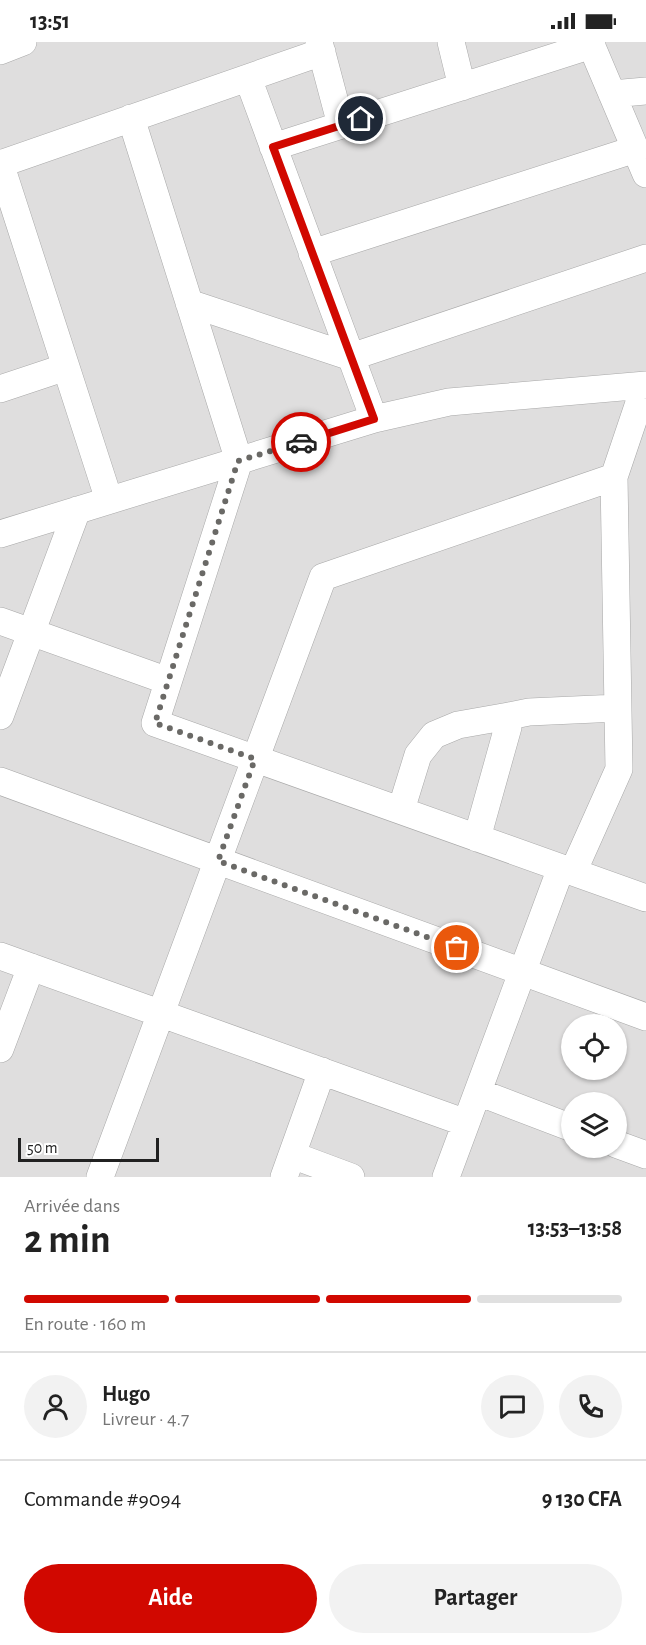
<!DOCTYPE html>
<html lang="fr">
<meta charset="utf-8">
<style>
body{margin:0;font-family:"Alegreya Sans",sans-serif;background:#f2f2f2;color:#222;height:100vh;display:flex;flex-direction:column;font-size:22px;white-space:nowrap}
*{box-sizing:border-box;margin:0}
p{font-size:20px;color:#767676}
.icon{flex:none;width:33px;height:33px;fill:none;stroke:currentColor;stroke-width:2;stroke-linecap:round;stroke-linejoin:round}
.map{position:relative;height:1135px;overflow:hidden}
.sheet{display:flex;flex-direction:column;background:#fff;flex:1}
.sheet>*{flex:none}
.controls{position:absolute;left:561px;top:972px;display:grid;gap:12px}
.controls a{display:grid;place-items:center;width:66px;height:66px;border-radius:50%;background:#fff;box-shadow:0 2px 4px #0004;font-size:30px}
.scale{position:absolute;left:18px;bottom:15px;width:141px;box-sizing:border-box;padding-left:6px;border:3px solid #212121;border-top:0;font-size:16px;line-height:21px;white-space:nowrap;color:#212121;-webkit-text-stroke:4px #fff;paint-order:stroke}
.pin{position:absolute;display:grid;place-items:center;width:51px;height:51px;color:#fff;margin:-26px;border:3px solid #fff;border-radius:50%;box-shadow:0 2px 6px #0007}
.courier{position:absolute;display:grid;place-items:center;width:60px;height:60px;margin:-30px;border:4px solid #d10800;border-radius:50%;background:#fff;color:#222;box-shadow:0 2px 8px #0007}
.head em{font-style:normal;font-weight:700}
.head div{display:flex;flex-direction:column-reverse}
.head{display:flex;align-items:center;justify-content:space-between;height:102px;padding:0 24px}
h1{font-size:39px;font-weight:700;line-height:45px}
.bar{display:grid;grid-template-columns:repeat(4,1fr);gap:9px 6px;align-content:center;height:72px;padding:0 24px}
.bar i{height:8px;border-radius:4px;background:#e0e0e0}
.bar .selected{background:#d10800}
.bar p{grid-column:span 4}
.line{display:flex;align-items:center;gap:15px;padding:0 24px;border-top:2px solid #e0e0e0}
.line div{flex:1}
.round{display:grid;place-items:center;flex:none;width:63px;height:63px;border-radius:32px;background:#f2f2f2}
.primary-button{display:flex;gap:12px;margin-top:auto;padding:12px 24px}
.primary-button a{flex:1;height:69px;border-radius:36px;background:#d10800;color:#fff;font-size:24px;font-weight:700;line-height:69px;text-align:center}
.primary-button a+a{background:#f2f2f2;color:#222}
.status{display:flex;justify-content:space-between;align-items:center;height:42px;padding:0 30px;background:#fff;direction:ltr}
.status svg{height:16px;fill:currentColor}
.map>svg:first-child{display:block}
.residential{fill:#dfdede;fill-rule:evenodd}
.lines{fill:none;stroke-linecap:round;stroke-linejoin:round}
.minor-casing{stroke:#a8a8a8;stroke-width:28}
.minor{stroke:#fff;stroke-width:27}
.done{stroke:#6a6966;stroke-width:6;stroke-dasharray:0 10.8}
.route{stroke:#d10800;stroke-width:8}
</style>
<div class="status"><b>13:51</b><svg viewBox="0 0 49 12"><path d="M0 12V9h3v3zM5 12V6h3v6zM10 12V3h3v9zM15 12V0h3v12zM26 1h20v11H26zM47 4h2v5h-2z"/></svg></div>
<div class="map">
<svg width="646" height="1135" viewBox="0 0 646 1135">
<rect width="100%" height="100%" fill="#f2eee7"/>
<path class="residential" d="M0 0H646V1135H0ZM572 982H616V1028H572ZM572 1060H616V1106H572Z"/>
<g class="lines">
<g class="minor-casing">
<path id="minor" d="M319 0 341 83
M451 0 462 45
M590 0 646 132
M0 9 23 0
M248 36 374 377
M612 52 646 49
M131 76 239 419 155 681 646 856
M273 105 592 3
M0 121 109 458
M0 122 322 10
M312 211 636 107
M189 261 351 315 646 216
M0 347 66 325
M0 492 374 377 449 360 646 343
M0 579 168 639
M0 674 77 468
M0 739 646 975
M401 768 418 713 434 693 458 683 509 674
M477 796 508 685 509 674 529 670 618 666
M573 830 619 727 614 435 645 343
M0 914 466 1081
M0 1007 31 925
M478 1050 572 1086
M616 1102 646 1113
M292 1113 351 1135
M100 1135 323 535 614 435
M284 1135 322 1029
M446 1135 561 826"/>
</g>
<use href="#minor" class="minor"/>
</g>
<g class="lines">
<path class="done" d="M301 400 238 419 155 681 255 717 218 819 457 906"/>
<path class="route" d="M301 400 374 377 273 105 361 77"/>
</g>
</svg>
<div class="controls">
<a><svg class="icon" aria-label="locate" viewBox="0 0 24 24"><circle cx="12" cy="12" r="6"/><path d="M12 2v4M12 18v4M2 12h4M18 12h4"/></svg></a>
<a><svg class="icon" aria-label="layers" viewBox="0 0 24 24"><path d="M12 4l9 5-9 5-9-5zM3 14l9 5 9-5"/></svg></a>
</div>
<div class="scale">50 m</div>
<div class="pin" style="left:457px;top:906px;background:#ea580c"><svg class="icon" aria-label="bag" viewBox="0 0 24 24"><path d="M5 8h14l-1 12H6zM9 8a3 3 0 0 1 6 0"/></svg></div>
<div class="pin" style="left:361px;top:77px;background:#1f2937"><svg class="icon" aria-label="home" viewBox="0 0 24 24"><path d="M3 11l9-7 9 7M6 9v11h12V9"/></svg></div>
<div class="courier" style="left:301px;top:400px"><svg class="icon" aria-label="car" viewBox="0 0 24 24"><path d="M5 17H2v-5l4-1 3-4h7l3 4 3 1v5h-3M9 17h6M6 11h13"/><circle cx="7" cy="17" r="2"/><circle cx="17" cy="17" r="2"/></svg></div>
</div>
<section class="sheet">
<div class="head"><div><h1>2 min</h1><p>Arrivée dans</p></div><em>13:53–13:58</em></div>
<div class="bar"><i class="selected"></i><i class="selected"></i><i class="selected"></i><i></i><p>En route · 160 m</p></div>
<div class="line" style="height:108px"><a class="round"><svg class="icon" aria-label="person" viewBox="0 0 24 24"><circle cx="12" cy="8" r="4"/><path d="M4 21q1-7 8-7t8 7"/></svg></a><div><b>Hugo</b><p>Livreur · 4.7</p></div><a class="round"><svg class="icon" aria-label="chat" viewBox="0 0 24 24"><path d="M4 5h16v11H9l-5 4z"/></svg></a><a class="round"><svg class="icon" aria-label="phone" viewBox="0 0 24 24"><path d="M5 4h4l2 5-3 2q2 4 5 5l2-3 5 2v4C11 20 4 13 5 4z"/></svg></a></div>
<div class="line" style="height:78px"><div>Commande #9094</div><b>9 130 CFA</b></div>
<div class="primary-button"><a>Aide</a><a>Partager</a></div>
</section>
